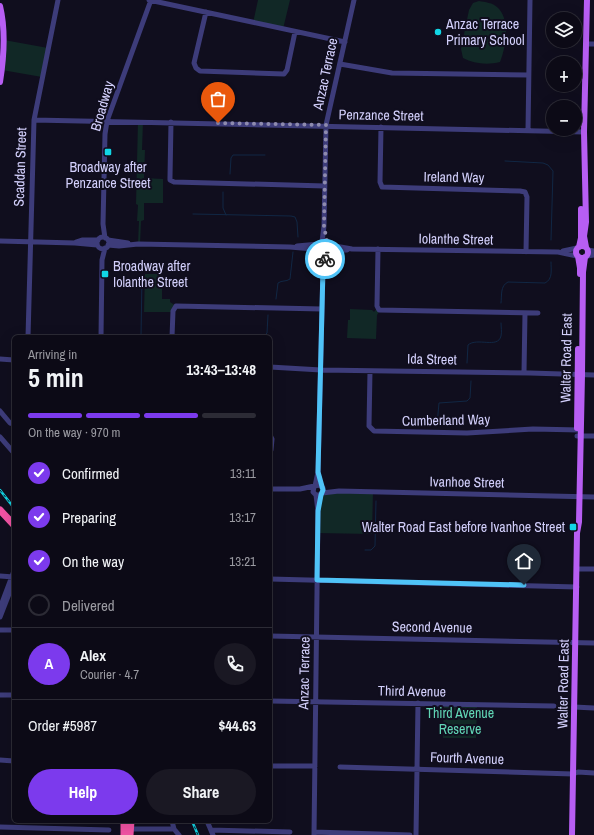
<!DOCTYPE html>
<meta charset="utf-8">
<style>
body{margin:0;font-family:"Archivo Narrow",sans-serif;background:#1a1823;color:#f1f3f6;height:100vh;display:flex;flex-direction:column;font-size:15px;white-space:nowrap}
*{box-sizing:border-box;margin:0}
p{font-size:13px;color:#9a9aa1}
.icon{flex:none;width:22px;height:22px;fill:none;stroke:currentColor;stroke-width:2;stroke-linecap:round;stroke-linejoin:round}
.map{position:relative;flex:1;overflow:hidden}
.side{position:absolute;left:12px;top:335px;width:260px;height:488px;display:flex;flex-direction:column;background:#0c0a16;border-radius:6px;box-shadow:0 4px 16px #0002,0 0 0 1px #2c2b35}
.side>*{flex:none}
.controls{position:absolute;left:546px;top:12px;display:grid;gap:8px}
.controls a{display:grid;place-items:center;width:36px;height:36px;border-radius:50%;background:#0c0a16;box-shadow:0 4px 16px #0002,0 0 0 1px #2c2b35;font-size:20px}
.pin{position:absolute;display:grid;place-items:center;width:34px;height:34px;color:#fff;margin:-41px -17px;border-radius:50% 50% 50% 0;rotate:-45deg;box-shadow:0 0 4px #0007}
.pin .icon{rotate:45deg}
.courier{position:absolute;display:grid;place-items:center;width:40px;height:40px;margin:-20px;border:3px solid #4fc3f7;border-radius:50%;background:#fff;color:#222;box-shadow:0 1px 5px #0007}
.headline em{font-style:normal;font-weight:800}
.headline div{display:flex;flex-direction:column-reverse}
.headline{display:flex;align-items:center;justify-content:space-between;height:68px;padding:0 16px}
h1{font-size:26px;font-weight:800;line-height:30px}
.bar{display:grid;grid-template-columns:repeat(4,1fr);gap:6px 4px;align-content:center;height:48px;padding:0 16px}
.bar i{height:5px;border-radius:3px;background:#2c2b35}
.bar .on{background:#7c3aed}
.bar p{grid-column:span 4}
.line{display:flex;align-items:center;gap:10px;padding:0 16px;border-top:1px solid #2c2b35}
.line div{flex:1}
.round{display:grid;place-items:center;flex:none;width:42px;height:42px;border-radius:21px;background:#1a1823}
ol{padding:0 16px;list-style:none}
li{display:flex;align-items:center;gap:12px;height:44px}
li p{margin-inline-start:auto}
li .icon{padding:4px;border-radius:50%;background:#7c3aed;color:#fff;stroke-width:4}
li:last-child{color:#9a9aa1}
li i{width:22px;height:22px;border:2px solid #2c2b35;border-radius:50%}
.action{display:flex;gap:8px;margin-top:auto;padding:8px 16px}
.action a{flex:1;height:46px;border-radius:24px;background:#7c3aed;color:#fff;font-size:16px;font-weight:800;line-height:46px;text-align:center}
.action a+a{background:#1a1823;color:#f1f3f6}
.map>svg:first-child{display:block}
.green{fill:#112826}
.lines{fill:none;stroke-linecap:round;stroke-linejoin:round}
.stream{stroke:#112744;stroke-width:1}
.minor{stroke:#3d3c7a;stroke-width:5}
.major{stroke:#b75ef3;stroke-width:6}
.highway{stroke:#f253a4;stroke-width:7}
.rail-casing{stroke:#11d6e5;stroke-width:2.5}
.rail{stroke:#100e1e;stroke-width:1;stroke-dasharray:3;stroke-linecap:butt}
.done{stroke:#8e8bae;stroke-width:4;stroke-dasharray:0 7.2}
.route{stroke:#4fc3f7;stroke-width:5}
.poi-dot{fill:#11d6e5;stroke:#100e1e;stroke-width:1.5}
.labels{text-anchor:middle;dominant-baseline:central;stroke-width:4;stroke-linejoin:round;paint-order:stroke}
.poi-label{font-size:14px;fill:#d2cffb;stroke:#100e1e;text-anchor:start}
.street-label{font-size:14px;fill:#d2cffb;stroke:#100e1e}
.park-label{font-size:14px;fill:#61d5b5;stroke:#100e1e}
</style>
<div class="map">
<svg width="594" height="835" viewBox="0 0 594 835">
<rect width="100%" height="100%" fill="#100e1e"/>
<path class="green" d="M258 0H290L283 29 253 23Z
M479 1C485 2 493 3 497 7 511 19 506 47 500 62 488 65 474 64 463 58L461 49 469 10 473 3Z
M4 40 48 48 42 77 2 70Z
M138 121H143L142 150H145L144 178 163 179V203H144V220L141 221 140 244H138L139 221H137L138 205 136 204Z
M145 274H162V299H170V302L176 306 172 312H144Z
M377 308 380 310 377 315 376 339 347 338 348 320H350V309L372 310 374 312Z
M373 492 372 534 317 533 318 511 321 495 322 493Z
M444 704 477 705 476 738H443Z"/>
<g class="lines">
<path class="stream" d="M505 161 543 163 548 165 553 171 551 240
M230 174 231 158 233 155H265
M223 192V208L226 215
M193 214 291 216 295 217 297 222 298 237
M276 299 278 283C282 280 286 282 290 279L293 252
M501 303C502 295 500 286 508 282L545 283C553 279 551 270 551 262
M141 337 142 276
M249 337 265 335 267 333 268 315
M467 363 468 345C477 337 498 349 501 336 502 332 501 327 501 323
M437 425 439 403 467 401 470 398 471 381
M365 550H371L375 546 376 501"/>
<path class="minor" d="M149 0 345 42
M206 12 194 63 196 68 200 71 284 74 287 70 295 32
M586 44H594
M340 64 392 73 528 75
M34 120 584 132
M171 122 170 177V180L174 182 325 186
M381 127 380 182 382 187 520 191 525 192 527 197 526 252
M528 130 530 0
M97 243a6 6 0 1 1 12 0a6 6 0 1 1-12 0Z
M105 238 103 224 105 134 107 121 151 0
M108 240 128 243
M0 241 75 243 97 245
M318 247a6 6 0 1 1 12 0a6 6 0 1 1-12 0Z
M76 242 82 240H98
M322 242 324 226 326 125 354 0
M108 245 119 246 138 244 290 247 313 249 319 251
M329 245 352 249 558 252 577 256
M297 246 319 244
M378 249 377 306 379 310 538 313
M588 250 594 251
M329 251 347 250
M563 251 577 248
M587 256 594 255
M28 337 34 120 58 0
M101 337 102 260 105 248
M172 337 173 311 176 306 322 309
M0 359 14 360
M270 367 321 370 530 373 594 375
M370 371 369 426 374 431 467 433 533 429 580 430
M524 372 525 313
M0 411 10 423 14 424
M270 435 272 439 271 450
M577 436H594
M0 437 14 453
M315 486 318 472 323 268 321 253
M270 489H300L319 485 323 488 322 493 319 495H316L313 492 314 487
M322 493 339 491 594 497
M577 569H594
M0 576 14 577
M270 579 577 587
M0 608 14 571
M0 617 14 581
M0 630H14
M270 636 594 643
M0 695H14
M270 701 554 706
M574 707 594 708
M0 760 14 761
M270 766H315
M340 767 573 774 578 772 594 773
M172 821 174 829 179 835
M207 821 213 835
M0 827 109 830
M129 829H174
M211 830 290 832
M314 832 410 835
M314 835 318 511 316 495
M416 835 418 703"/>
<path class="major" d="M0 6C6 31 4 57 0 82
M576 252a6 6 0 1 1 12 0a6 6 0 1 1-12 0Z
M579 247 581 238V209
M586 247 584 236 586 222 584 132 587 0
M578 256 580 268V274
M577 428 578 349
M572 835 577 533 579 522 582 375 583 272 585 257"/>
<path class="highway" d="M0 510 14 525
M124 835V821
M130 835 131 821"/>
<g class="rail-casing">
<path id="rail" d="M0 490 14 508
M192 821 198 835"/>
</g>
<use href="#rail" class="rail"/>
</g>
<g class="lines">
<path class="done" d="M218 123 326 125 324 226 327 242 330 247 325 259"/>
<path class="route" d="M325 259 323 268 318 472 323 490 321 495 318 511 317 580 524 585"/>
</g>
<g class="poi-dot">
<circle cx="438" cy="32" r="4"/>
<rect x="104" y="148" width="8" height="8" rx="2"/>
<rect x="101" y="270" width="8" height="8" rx="2"/>
<rect x="569" y="523" width="8" height="8" rx="2"/>
</g>
<g class="labels">
<g class="poi-label">
<text x="446" y="24">Anzac Terrace<tspan x="446" dy="16">Primary School</tspan></text>
<text x="108" y="167" text-anchor="middle">Broadway after<tspan x="108" dy="16">Penzance Street</tspan></text>
<text x="113" y="266">Broadway after<tspan x="113" dy="16">Iolanthe Street</tspan></text>
<text x="565" y="527" text-anchor="end">Walter Road East before Ivanhoe Street</text>
</g>
<g class="street-label">
<text transform="translate(325 74) rotate(-78)">Anzac Terrace</text>
<text transform="translate(102 106) rotate(-74)">Broadway</text>
<text transform="translate(381 115) rotate(1)">Penzance Street</text>
<text transform="translate(20 167) rotate(-88)">Scaddan Street</text>
<text transform="translate(454 177) rotate(1)">Ireland Way</text>
<text transform="translate(456 239) rotate(1)">Iolanthe Street</text>
<text transform="translate(566 358) rotate(-89)">Walter Road East</text>
<text transform="translate(432 359) rotate(1)">Ida Street</text>
<text transform="translate(446 420) rotate(-1)">Cumberland Way</text>
<text transform="translate(467 482) rotate(1)">Ivanhoe Street</text>
<text transform="translate(432 627) rotate(1)">Second Avenue</text>
<text transform="translate(304 673) rotate(-89)">Anzac Terrace</text>
<text transform="translate(563 684) rotate(-89)">Walter Road East</text>
<text transform="translate(412 691) rotate(1)">Third Avenue</text>
<text transform="translate(467 758) rotate(2)">Fourth Avenue</text>
</g>
<g class="park-label">
<text x="460" y="713">Third Avenue<tspan x="460" dy="16">Reserve</tspan></text>
</g>
</g>
</svg>
<div class="controls">
<a><svg class="icon" aria-label="layers" viewBox="0 0 24 24"><path d="M12 4l9 5-9 5-9-5zM3 14l9 5 9-5"/></svg></a>
<a>+</a>
<a>−</a>
</div>
<div class="pin" style="left:218px;top:123px;background:#ea580c"><svg class="icon" aria-label="bag" viewBox="0 0 24 24"><path d="M5 8h14l-1 12H6zM9 8a3 3 0 0 1 6 0"/></svg></div>
<div class="pin" style="left:524px;top:585px;background:#1f2937"><svg class="icon" aria-label="home" viewBox="0 0 24 24"><path d="M3 11l9-7 9 7M6 9v11h12V9"/></svg></div>
<div class="courier" style="left:325px;top:259px"><svg class="icon" aria-label="bike" viewBox="0 0 24 24"><circle cx="6" cy="16" r="4"/><circle cx="18" cy="16" r="4"/><path d="M6 16l4-8h5l3 8M10 8l3 8H6M13 5h3"/></svg></div>
<section class="side">
<div class="headline"><div><h1>5 min</h1><p>Arriving in</p></div><em>13:43–13:48</em></div>
<div class="bar"><i class="on"></i><i class="on"></i><i class="on"></i><i></i><p>On the way · 970 m</p></div>
<ol>
<li><svg class="icon" aria-label="check" viewBox="0 0 24 24"><path d="M5 12l5 5 9-10"/></svg>Confirmed<p>13:11</p></li>
<li><svg class="icon" aria-label="check" viewBox="0 0 24 24"><path d="M5 12l5 5 9-10"/></svg>Preparing<p>13:17</p></li>
<li><svg class="icon" aria-label="check" viewBox="0 0 24 24"><path d="M5 12l5 5 9-10"/></svg>On the way<p>13:21</p></li>
<li><i></i>Delivered</li>
</ol>
<div class="line" style="height:72px"><b class="round" style="background:#7c3aed;color:#fff">A</b><div><b>Alex</b><p>Courier · 4.7</p></div><a class="round"><svg class="icon" aria-label="phone" viewBox="0 0 24 24"><path d="M5 4h4l2 5-3 2q2 4 5 5l2-3 5 2v4C11 20 4 13 5 4z"/></svg></a></div>
<div class="line" style="height:52px"><div>Order #5987</div><b>$44.63</b></div>
<div class="action"><a>Help</a><a>Share</a></div>
</section>
</div>
